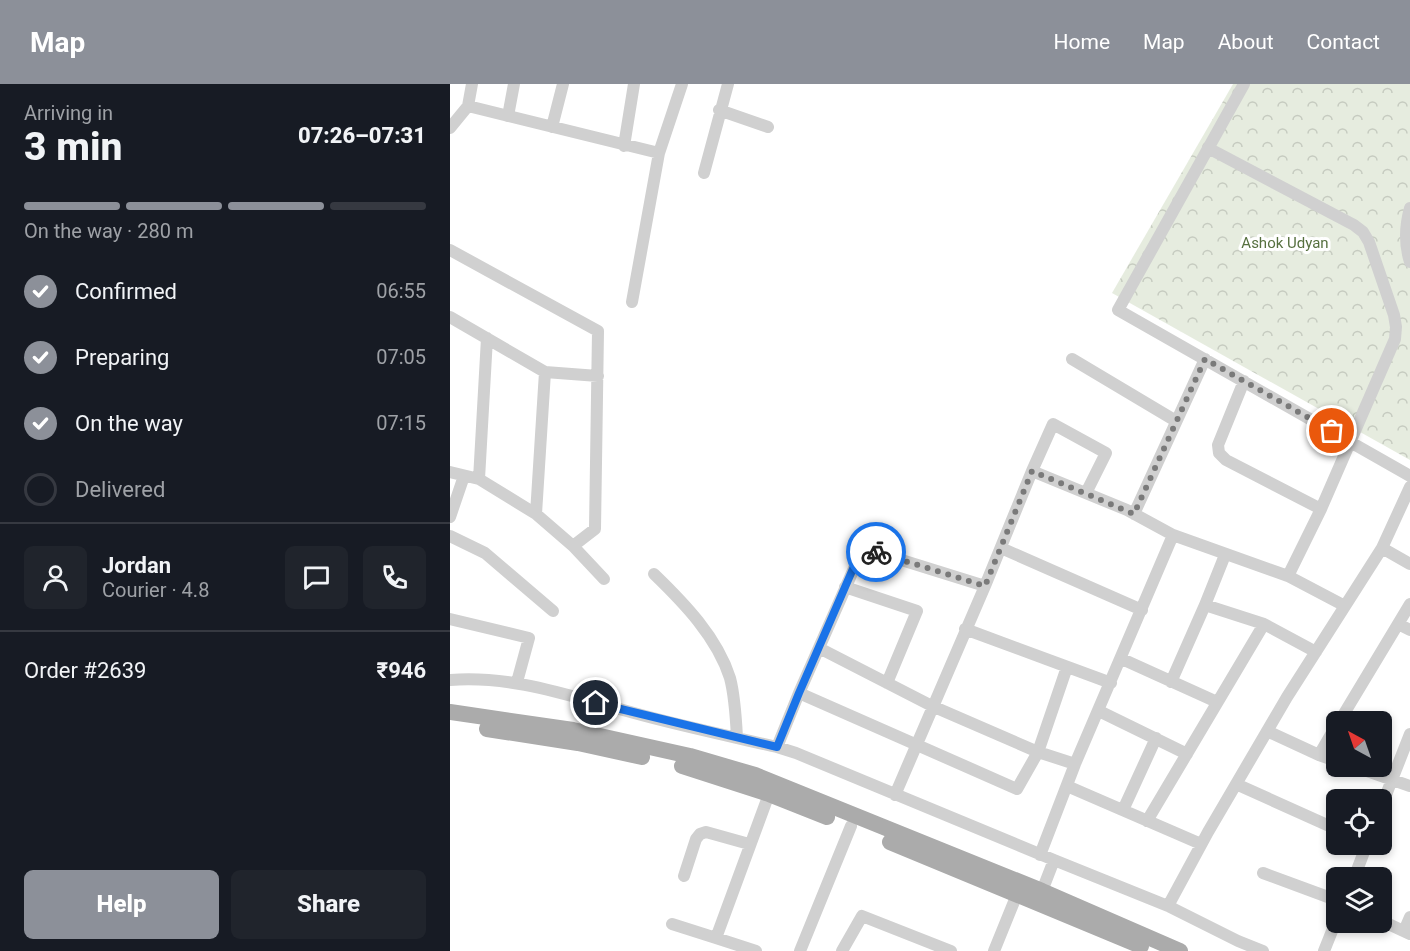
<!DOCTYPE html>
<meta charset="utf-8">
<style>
body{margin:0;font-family:Roboto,sans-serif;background:#20242c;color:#f1f3f6;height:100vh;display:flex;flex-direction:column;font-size:22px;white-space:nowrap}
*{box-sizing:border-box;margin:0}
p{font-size:20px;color:#9ea1a6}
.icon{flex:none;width:33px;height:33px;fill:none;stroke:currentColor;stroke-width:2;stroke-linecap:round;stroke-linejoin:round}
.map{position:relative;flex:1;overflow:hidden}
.details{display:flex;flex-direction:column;background:#171b24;width:450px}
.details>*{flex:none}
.needle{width:39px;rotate:320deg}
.tools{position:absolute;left:876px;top:627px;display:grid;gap:12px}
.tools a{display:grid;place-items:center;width:66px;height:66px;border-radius:9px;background:#171b24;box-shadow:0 3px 9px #0003;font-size:30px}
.pin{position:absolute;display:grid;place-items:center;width:51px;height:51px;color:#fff;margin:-26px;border:3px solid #fff;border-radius:50%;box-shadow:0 2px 6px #0007}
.courier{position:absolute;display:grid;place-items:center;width:60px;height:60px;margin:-30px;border:4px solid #1a73e8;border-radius:50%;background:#fff;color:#222;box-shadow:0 2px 8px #0007}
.headline em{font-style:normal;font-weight:800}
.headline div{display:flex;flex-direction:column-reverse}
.headline{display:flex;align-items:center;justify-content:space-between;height:102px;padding:0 24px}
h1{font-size:39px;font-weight:800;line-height:45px}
.bar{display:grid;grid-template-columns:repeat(4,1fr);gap:9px 6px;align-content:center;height:72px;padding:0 24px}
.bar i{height:8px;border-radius:4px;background:#363941}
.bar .selected{background:#8c9099}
.bar p{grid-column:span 4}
.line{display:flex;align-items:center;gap:15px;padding:0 24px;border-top:2px solid #363941}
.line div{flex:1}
.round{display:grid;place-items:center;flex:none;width:63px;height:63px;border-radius:9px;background:#20242c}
ol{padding:0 24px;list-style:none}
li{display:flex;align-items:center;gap:18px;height:66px}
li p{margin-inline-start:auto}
li .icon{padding:6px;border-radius:50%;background:#8c9099;color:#fff;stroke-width:4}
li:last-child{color:#9ea1a6}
li i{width:33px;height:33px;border:3px solid #363941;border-radius:50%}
.primary-button{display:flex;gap:12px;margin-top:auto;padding:12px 24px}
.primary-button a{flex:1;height:69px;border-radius:9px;background:#8c9099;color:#fff;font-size:24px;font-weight:800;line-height:69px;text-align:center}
.primary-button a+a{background:#20242c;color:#f1f3f6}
header{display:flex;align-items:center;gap:36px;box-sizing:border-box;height:84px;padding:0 30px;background:#8c9099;color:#fff}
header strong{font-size:28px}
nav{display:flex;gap:33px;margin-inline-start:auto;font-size:21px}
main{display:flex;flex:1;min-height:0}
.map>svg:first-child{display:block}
.park{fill:url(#park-crowns)}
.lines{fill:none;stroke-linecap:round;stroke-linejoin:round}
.minor{stroke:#d0d0d0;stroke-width:12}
.major{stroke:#ababab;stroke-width:16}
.done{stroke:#7a7a7a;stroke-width:6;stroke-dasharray:0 10.8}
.route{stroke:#1a73e8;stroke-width:8}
.labels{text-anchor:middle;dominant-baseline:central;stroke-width:6;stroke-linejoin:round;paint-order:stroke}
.park-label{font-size:15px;fill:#56703f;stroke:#fff}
</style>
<header>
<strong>Map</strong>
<nav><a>Home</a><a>Map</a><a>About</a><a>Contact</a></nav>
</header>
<main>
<section class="details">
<div class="headline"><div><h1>3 min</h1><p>Arriving in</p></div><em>07:26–07:31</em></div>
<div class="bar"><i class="selected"></i><i class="selected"></i><i class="selected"></i><i></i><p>On the way · 280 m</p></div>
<ol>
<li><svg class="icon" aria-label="check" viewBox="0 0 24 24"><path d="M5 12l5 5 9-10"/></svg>Confirmed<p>06:55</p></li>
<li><svg class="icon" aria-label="check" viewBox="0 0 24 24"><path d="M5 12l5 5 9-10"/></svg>Preparing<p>07:05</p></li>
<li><svg class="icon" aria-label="check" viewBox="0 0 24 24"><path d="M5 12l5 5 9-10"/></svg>On the way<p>07:15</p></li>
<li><i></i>Delivered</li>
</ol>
<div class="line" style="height:108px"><a class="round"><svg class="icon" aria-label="person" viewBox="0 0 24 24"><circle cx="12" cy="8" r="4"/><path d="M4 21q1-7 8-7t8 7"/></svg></a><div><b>Jordan</b><p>Courier · 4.8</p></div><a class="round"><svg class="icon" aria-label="chat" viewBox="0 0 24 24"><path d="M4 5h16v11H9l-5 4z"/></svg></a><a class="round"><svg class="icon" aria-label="phone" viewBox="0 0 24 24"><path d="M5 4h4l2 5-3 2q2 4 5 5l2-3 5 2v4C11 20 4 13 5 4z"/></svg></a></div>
<div class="line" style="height:78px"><div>Order #2639</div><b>₹946</b></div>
<div class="primary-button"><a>Help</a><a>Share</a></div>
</section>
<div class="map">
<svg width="960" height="867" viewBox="0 0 960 867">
<defs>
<pattern id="park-crowns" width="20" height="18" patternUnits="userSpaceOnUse" patternTransform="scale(1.5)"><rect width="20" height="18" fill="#e6ecdf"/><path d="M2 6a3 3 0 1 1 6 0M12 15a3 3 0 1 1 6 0" fill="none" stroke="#c6cbc0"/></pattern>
</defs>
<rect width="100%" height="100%" fill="#fff"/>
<path class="park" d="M783 0H960V376L662 209Z"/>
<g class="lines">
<path class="minor" d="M22 0 18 22 209 69
M794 0 668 226 960 392
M269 26 318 43
M58 32 64 0
M102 43 113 0
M0 44 18 22
M174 62 184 0
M758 64 904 141 913 148 919 158 944 231 946 243 945 255 871 425 838 492
M254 89 278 0
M960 124C955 142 954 159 960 178
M0 166 148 247 145 445 123 462
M182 218 209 69 232 0
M0 233 95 288 148 292
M622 275 726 337
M794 297 768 361 769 369 776 376 871 425
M582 387 603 340 656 369 636 409
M0 388 29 395 86 430 123 462 154 495
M29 395 37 254
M960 403 932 464 960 480
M86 430 95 288
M684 430 755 275
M0 433 14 392
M723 451 838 492 895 522
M0 452 35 469 103 527
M551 464 692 526
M775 471 755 521 814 540
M204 490C234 519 267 553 280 594 285 613 286 634 287 654
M395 503 467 527 437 599
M0 535 79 554 67 598
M948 540 960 546
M515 545 661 599
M369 564 482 622 588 668 617 583
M672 575 767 618
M0 596C65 591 122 613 184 629 231 642 279 652 327 663L346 669 604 776
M721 598 755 521
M349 609 567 705 588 668 625 680
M649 627 737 670
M889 638 960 520
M817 647 869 671 886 677
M327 663 349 609 413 464 535 502 582 387 677 426 723 451 625 680 590 771
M869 671 886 642
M903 682 960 702
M786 700 886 745
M617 702 751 760
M445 711 535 502
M932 721 960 650
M673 726 706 654
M697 737 814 540 866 568
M813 789 886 816
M234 792 246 755 250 750 256 748 299 760
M904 794 917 760
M592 807 604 776 718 822 758 748 837 613 932 464
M718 822 788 857 813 867
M932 837 960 850
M222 840 266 854
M954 847 960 833
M306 867 266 854 319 710
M350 867 401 742
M392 867 412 832 501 867
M544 867 570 803
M874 867 886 837"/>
<path class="major" d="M0 628 123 646 240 672 305 691 592 807 730 867
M37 645 128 659 192 673
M232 682 319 710 377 733
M440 758 691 862"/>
</g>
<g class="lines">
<path class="done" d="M426 468 535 502 582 387 684 430 755 275 882 347"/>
<path class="route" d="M146 619 327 663 349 609 412 464 426 468"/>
</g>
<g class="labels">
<g class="park-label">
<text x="835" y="159">Ashok Udyan</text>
</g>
</g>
</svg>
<div class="tools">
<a><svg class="needle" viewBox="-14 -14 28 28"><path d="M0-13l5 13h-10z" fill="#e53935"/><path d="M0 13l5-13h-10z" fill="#9ea1a6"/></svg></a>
<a><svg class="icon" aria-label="locate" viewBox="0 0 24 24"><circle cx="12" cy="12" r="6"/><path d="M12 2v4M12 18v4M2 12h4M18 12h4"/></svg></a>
<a><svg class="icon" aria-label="layers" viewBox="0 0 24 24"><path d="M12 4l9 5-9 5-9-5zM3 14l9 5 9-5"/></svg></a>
</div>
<div class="pin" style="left:882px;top:347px;background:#ea580c"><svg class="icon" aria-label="bag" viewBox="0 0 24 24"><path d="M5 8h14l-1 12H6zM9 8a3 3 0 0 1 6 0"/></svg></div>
<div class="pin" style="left:146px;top:619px;background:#1f2937"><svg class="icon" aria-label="home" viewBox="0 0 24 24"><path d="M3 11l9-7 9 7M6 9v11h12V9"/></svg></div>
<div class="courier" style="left:426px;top:468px"><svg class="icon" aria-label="bike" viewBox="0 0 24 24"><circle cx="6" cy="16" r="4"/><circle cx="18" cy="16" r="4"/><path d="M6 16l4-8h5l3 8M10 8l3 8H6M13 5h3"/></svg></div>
</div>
</main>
